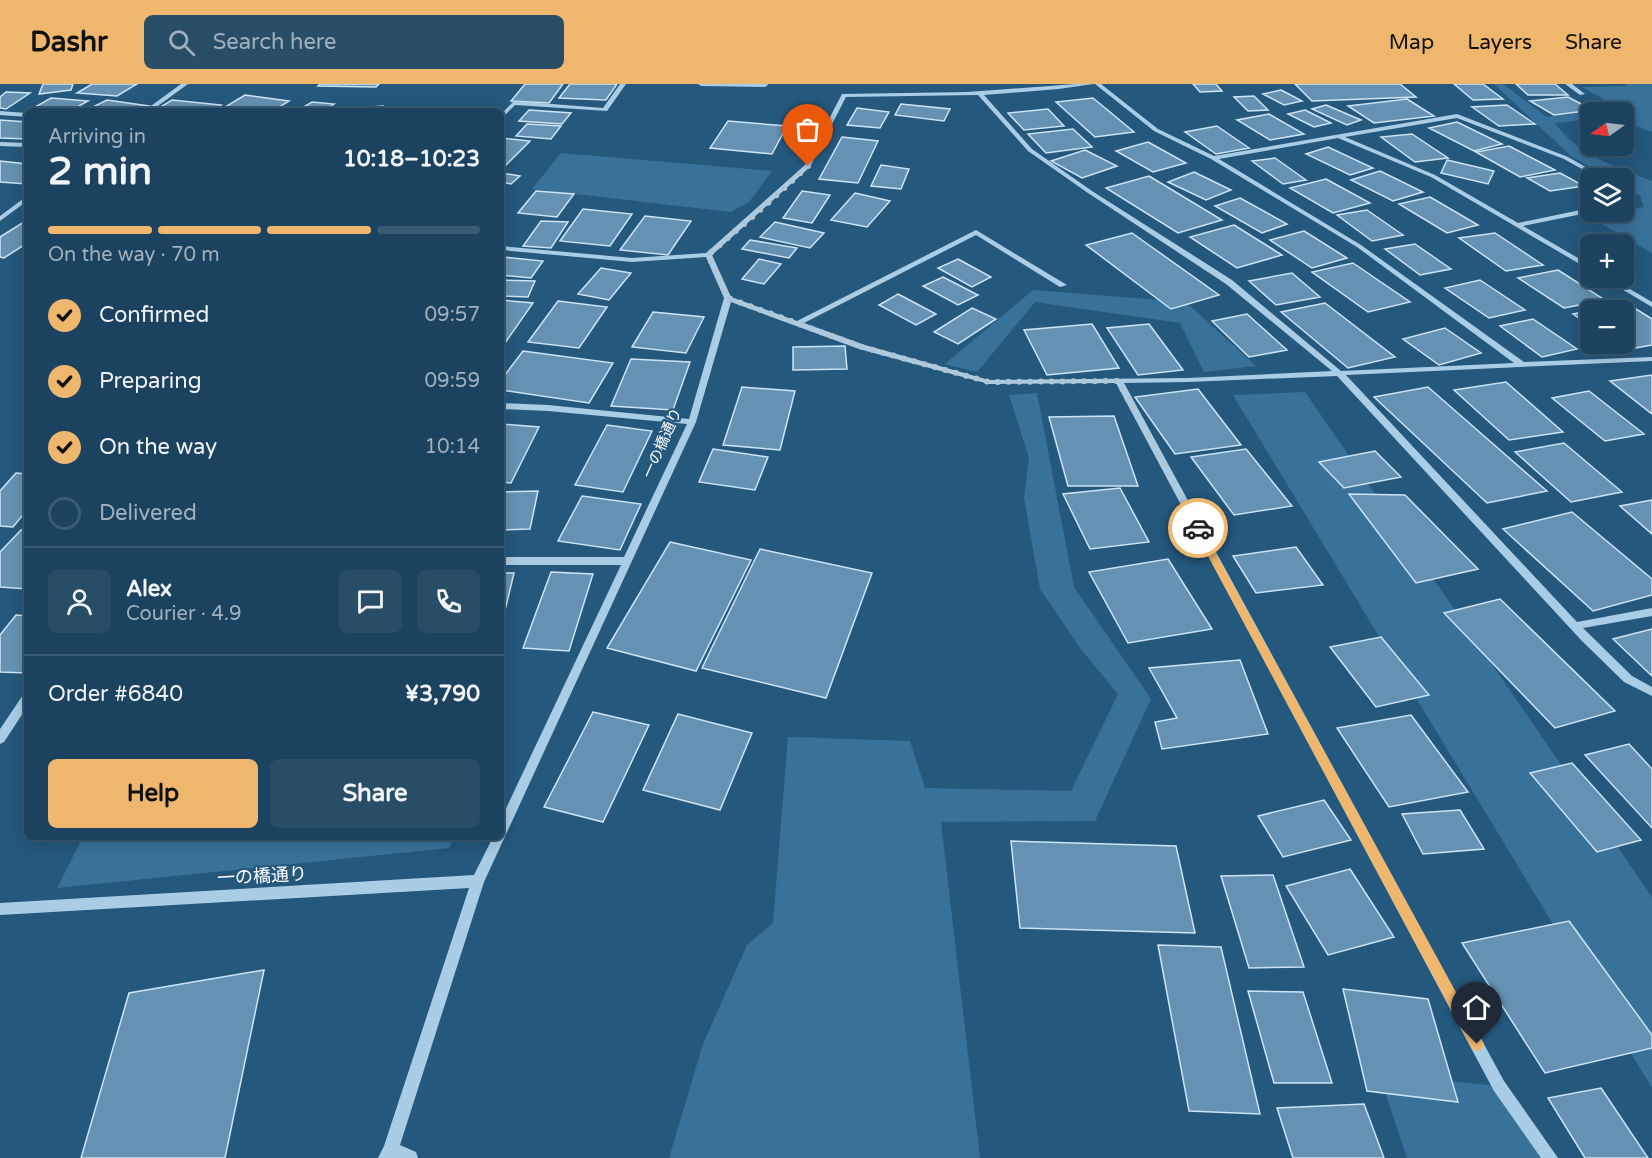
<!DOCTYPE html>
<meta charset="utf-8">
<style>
body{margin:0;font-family:"Varela Round","Noto Sans JP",sans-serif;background:#284d67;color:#f1f3f6;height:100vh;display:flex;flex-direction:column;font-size:22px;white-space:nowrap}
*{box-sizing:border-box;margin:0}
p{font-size:20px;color:#a0b0bc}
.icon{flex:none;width:33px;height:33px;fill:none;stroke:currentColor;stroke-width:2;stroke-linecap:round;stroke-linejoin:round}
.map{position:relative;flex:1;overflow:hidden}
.side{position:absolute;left:24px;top:24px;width:480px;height:732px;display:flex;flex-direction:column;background:#1b425e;border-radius:9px;box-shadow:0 3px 15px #0003,0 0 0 2px #395b73}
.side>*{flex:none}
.needle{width:39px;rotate:256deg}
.buttons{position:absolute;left:1580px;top:18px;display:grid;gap:12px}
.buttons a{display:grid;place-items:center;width:54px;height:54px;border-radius:9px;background:#1b425e;box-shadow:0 3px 15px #0003,0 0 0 2px #395b73;font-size:30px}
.pin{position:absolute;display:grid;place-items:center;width:51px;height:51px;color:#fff;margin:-62px -26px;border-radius:50% 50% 50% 0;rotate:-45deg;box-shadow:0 0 6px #0007}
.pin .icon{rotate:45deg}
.courier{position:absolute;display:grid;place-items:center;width:60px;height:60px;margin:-30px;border:4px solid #efb76d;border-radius:50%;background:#fff;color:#222;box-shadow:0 2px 8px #0007}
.head em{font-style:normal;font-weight:800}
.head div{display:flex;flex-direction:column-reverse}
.head{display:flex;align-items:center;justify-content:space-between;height:102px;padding:0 24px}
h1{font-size:39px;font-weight:800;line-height:45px}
.bar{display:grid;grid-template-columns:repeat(4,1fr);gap:9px 6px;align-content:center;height:72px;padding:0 24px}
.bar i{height:8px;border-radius:4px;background:#395b73}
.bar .current{background:#efb76d}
.bar p{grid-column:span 4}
.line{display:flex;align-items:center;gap:15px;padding:0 24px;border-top:2px solid #395b73}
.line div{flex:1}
.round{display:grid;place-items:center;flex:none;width:63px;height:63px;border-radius:9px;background:#284d67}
ol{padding:0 24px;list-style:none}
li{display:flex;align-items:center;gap:18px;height:66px}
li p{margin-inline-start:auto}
li .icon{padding:6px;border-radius:50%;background:#efb76d;color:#111;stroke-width:4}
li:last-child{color:#a0b0bc}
li i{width:33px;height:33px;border:3px solid #395b73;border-radius:50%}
.primary-button{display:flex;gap:12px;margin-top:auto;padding:12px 24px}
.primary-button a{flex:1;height:69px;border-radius:9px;background:#efb76d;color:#111;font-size:24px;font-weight:800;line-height:69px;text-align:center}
.primary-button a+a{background:#284d67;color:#f1f3f6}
header{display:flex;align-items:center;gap:36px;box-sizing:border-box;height:84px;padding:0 30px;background:#efb76d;color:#111}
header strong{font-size:28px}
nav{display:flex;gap:33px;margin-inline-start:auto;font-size:21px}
.search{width:420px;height:54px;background:#284d67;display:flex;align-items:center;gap:15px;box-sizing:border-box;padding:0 21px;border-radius:9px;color:#a0b0bc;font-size:22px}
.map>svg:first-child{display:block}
.green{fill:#38729b}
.building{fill:#6592b2;stroke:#cce4f4;stroke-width:1.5}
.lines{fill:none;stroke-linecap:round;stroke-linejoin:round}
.minor{fill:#a9cde5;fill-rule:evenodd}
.route{fill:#efb76d}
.done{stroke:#b2c5d2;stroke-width:6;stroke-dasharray:0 10.8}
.labels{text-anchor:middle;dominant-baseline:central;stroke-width:4.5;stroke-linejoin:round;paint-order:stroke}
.street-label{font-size:15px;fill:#fff;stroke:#24587d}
.near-street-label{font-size:18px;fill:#fff;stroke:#24587d}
</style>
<header>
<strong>Dashr</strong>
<div class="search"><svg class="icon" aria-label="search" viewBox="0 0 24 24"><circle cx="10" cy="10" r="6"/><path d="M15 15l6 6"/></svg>Search here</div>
<nav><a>Map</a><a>Layers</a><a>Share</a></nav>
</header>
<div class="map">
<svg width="1652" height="1074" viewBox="0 0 1652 1074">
<rect width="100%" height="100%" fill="#24587d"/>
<path class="green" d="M1494 0H1503L1547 33 1609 25 1620 28H1590V35L1555 39C1575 70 1618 84 1652 97V169L1591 134 1644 123 1640 112 1623 102V94H1610L1571 72Z
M1625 0H1652V48L1623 38V30L1633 32 1582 3 1627 2Z
M561 69 772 87 749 118 731 128 532 105Z
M1033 206 1186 218 1256 282 1204 288 1180 239 1035 218 977 288 945 280Z
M1305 308 1652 813V1004L1233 311Z
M1037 309 1074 503 1151 615 1095 737 941 738 980 1074H669L703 960 747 861 773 839 788 653 910 657 925 704 1071 707 1118 610 1080 564 1040 505 1024 414 1029 374 1009 311Z
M83 753H454L449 764 57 804Z
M1379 990 1499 1002 1550 1074H1407Z"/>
<path class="building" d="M43 0H73L71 6 39 10Z
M92 0H137L117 12 77 9Z
M320 0H379L376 3 318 2Z
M525 0H563L549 19 511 17Z
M570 0H617L606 16 559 14Z
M1193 0H1216L1222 7 1200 8Z
M1295 0H1400L1416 13 1312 17Z
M1454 0H1483L1503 15 1473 16Z
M1516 0H1555L1568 11H1528Z
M1281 6 1302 17 1284 21 1263 10Z
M6 8 30 9 6 25 0 24V13Z
M245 11 289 17 273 27 220 26Z
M1254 12 1268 26 1248 27 1234 13Z
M1568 13 1593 26 1554 31 1530 17Z
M51 14 88 17 70 27H28Z
M1093 14 1134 48 1095 53 1056 18Z
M1407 15 1434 32 1374 39 1348 22Z
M107 16 149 22 140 27H85Z
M172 16 221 21 211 27H154Z
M312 18 334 20 324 27H297Z
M901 20 950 25 944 37 895 31Z
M1326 21 1361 36 1347 41 1312 25Z
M1507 21 1535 40 1499 42 1472 23Z
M383 22 381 27H340L341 25Z
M857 24 889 28 880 44 847 41Z
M1048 25 1064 42 1024 46 1008 29Z
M529 26 571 29 562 40 519 37Z
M1305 26 1331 39 1314 43 1288 30Z
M1269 30 1304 50 1270 56 1237 36Z
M0 36 27 38V55L0 54Z
M728 37 787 42 772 70 710 64Z
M1457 38 1502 60 1474 67 1429 44Z
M527 40 561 42 551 55 516 52Z
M1217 42 1249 64 1216 70 1185 48Z
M1073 45 1092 63 1046 69 1028 50Z
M1412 50 1448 74 1415 78 1381 53Z
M842 53 878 57 858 99 819 95Z
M501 54 530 57 506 81H501Z
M1148 58 1186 79 1153 88 1116 67Z
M1509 62 1555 86 1520 93 1476 68Z
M1328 63 1373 84 1350 91 1306 70Z
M1085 66 1117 82 1082 94 1051 77Z
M1275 74 1306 96 1283 100 1252 77Z
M1447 76 1494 87 1488 100 1441 89Z
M0 77 27 80V100L0 98Z
M881 81 909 85 901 105 871 102Z
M1380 87 1423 108 1393 117 1351 96Z
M1194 88 1231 106 1206 116 1168 98Z
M501 89 520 92 511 100 501 98Z
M1560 89 1584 102 1550 107 1527 94Z
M1149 92 1222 136 1178 149 1106 104Z
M1326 95 1370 119 1333 129 1290 104Z
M536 107 574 110 557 133 518 129Z
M802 107 830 111 812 139 783 134Z
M855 109 890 117 867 143 831 136Z
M1430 113 1478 141 1447 149 1399 120Z
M1240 114 1287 140 1262 149 1215 122Z
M583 125 632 130 610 162 560 157Z
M1367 126 1403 151 1372 157 1337 131Z
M645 132 691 137 668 171 620 166Z
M27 136V159L4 174 0 173V153Z
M541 137 568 138 551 164 523 162Z
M775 138 824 149 810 164 760 153Z
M1234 141 1282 171 1237 184 1190 153Z
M1304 147 1347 174 1312 184 1270 156Z
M1132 149 1219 211 1171 225 1086 161Z
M1495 149 1543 181 1506 187 1459 154Z
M750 156 797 164 789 174 742 165Z
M1415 160 1451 185 1420 191 1385 165Z
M502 173 543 177 531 194 501 191Z
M759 175 781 180 764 200 742 195Z
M958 175 991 193 972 203 938 184Z
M1353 179 1410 218 1368 228 1312 188Z
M601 184 631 189 609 216 578 210Z
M1558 186 1605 216 1564 224 1518 194Z
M1292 189 1320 213 1276 221 1249 197Z
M943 193 978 211 958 221 923 202Z
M501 196 535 197 528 213 501 212Z
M1480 196 1525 226 1489 234 1445 204Z
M898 210 936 230 916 241 879 221Z
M501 216 533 219 505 259H501Z
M558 217 607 223 579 264 528 258Z
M1325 219 1395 273 1348 284 1281 228Z
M1628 220 1652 235V261L1625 266 1616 260H1623V226H1591Z
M972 224 996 235 958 260 934 248Z
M1590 227V242L1573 230Z
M653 228 704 233 686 269 632 263Z
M1247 230 1287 266 1249 273 1212 237Z
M1533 235 1577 265 1542 273 1500 242Z
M1092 240 1119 284 1047 291 1024 246Z
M1149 240 1183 286 1138 291 1107 244Z
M1445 244 1481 269 1439 281 1403 255Z
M845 262 847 285 793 286V263Z
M523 267 613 279 589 319 501 306V296Z
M631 275 690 278 673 326 611 322Z
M1652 291V330L1610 297Z
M1506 298 1563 348 1509 356 1454 306Z
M742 303 795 307 780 366 723 361Z
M1428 303 1547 407 1487 419 1374 313Z
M1198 305 1241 361 1175 370 1135 313Z
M1589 307 1644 350 1605 357 1552 314Z
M1114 332 1138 402H1068L1049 333Z
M501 340 539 343 511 399 501 398Z
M607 341 652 347 623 408 575 401Z
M1564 359 1622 408 1571 418 1515 368Z
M713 365 768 373 755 406 699 398Z
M1246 365 1292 422 1234 431 1191 373Z
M1375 367 1401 393 1344 404 1319 378Z
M16 389 27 390V426L13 443 0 442V407Z
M1120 404 1149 458 1090 465 1063 410Z
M538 407 530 445 501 446V408Z
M1349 410 1405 411 1478 485 1416 499Z
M582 412 641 420 620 466 558 457Z
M1652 416V450L1620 422Z
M1572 428 1652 495V511L1593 527 1503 445Z
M21 446H27V505L0 503V468Z
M670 458 751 476 696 587 607 564Z
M1296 463 1323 501 1256 509 1233 472Z
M760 465 872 489 826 614 702 584Z
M1168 475 1212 545 1128 559 1089 488Z
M551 488 593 490 569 567 523 564Z
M501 489H514L501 543Z
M1500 515 1615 627 1555 644 1444 529Z
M16 531 27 532V589L0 588V551Z
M1652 545V592L1613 555Z
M1381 553 1429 611 1376 623 1330 563Z
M1240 576 1268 650 1162 665 1155 638 1177 634 1149 584Z
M593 628 649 641 603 738 544 723Z
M678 630 752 649 720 726 643 706Z
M1411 631 1468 708 1389 723 1337 644Z
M1629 660 1652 685V744L1585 671Z
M1572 679 1641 756 1597 768 1530 689Z
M1324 716 1351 756 1283 773 1258 732Z
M1460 726 1484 765 1423 770 1402 730Z
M1011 757 1176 762 1195 849 1020 844Z
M1350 785 1394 853 1328 871 1286 802Z
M1273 791 1304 883 1249 884 1221 792Z
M1569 837 1652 951V964L1545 989 1462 859Z
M1158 861 1221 863 1260 1030 1189 1027Z
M264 886 225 1074H81L129 909Z
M1343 905 1428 915 1458 1018 1367 1007Z
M1248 907 1303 908 1332 999H1274Z
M1601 1004 1648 1074H1585L1548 1014Z
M1364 1020 1384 1074H1293L1277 1024Z"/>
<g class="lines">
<path class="minor" d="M181 0H188L151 27H144Z
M620 0H626L607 27 515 21 501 35V30L514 17 603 24Z
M698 0H767L768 1 765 3 701 2Z
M1076 0H1093L1059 5 984 11 1032 65 1092 107 1232 196 1341 287 1514 279 1357 163 1211 75 1154 47 1095 0H1101L1158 45 1214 72 1457 30 1568 73 1605 94H1598L1564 75 1457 34 1345 53 1435 91 1518 139 1590 124V128H1592L1523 142 1590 181V186L1431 93 1338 54 1219 75 1361 161 1524 278 1652 273V277L1346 291 1577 538 1652 524V532L1583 544 1632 592 1652 603V612L1624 598 1581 556 1337 292 1188 298 1124 299 1504 997 1558 1074H1541L1494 1007 1116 299 989 300 859 265 731 218 696 338 484 798 400 1061 416 1068 418 1074H378L384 1062 469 804 0 831V819L474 791 493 753H501V735L621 481H501V473H624L687 340 548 327 501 325V319L548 321 689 335 724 214 706 173 632 178 501 166V162L632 174 706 169 805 81 842 10 967 8ZM978 11 1028 67 1088 109 1226 200 1332 287 1188 294 989 296 865 261 804 239 976 151 1060 203 1067 201 976 146 797 237 731 213 712 171 810 83 846 13Z
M1565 0H1572L1585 10 1580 11Z
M0 27 27 29V33L0 31Z
M0 58 27 59V63L0 62Z
M1623 104 1633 109 1634 119 1623 121V117L1629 116 1628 111 1623 108Z
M27 112V117L0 137V132Z
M1603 194H1611L1652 218V223Z
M27 609V623L4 658 0 660V645L23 611Z"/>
</g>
<path class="route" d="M1198 440 1202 444 1482 956 1484 960 1482 965 1477 967 1472 965 1193 444Z"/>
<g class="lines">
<path class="done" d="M808 82 767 120 708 171 728 214 862 263 989 298 1118 297 1198 444"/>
</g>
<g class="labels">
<g class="street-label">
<text transform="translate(662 359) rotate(-66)">一の橋通り</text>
</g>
<g class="near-street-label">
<text transform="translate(262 792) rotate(-3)">一の橋通り</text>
</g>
</g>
</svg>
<div class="buttons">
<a><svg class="needle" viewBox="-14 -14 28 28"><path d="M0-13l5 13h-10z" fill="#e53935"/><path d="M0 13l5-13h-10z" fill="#a0b0bc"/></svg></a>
<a><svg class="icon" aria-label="layers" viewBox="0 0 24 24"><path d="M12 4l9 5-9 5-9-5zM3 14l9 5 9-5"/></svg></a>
<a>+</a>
<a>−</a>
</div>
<div class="pin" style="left:808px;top:82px;background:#ea580c"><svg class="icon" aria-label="bag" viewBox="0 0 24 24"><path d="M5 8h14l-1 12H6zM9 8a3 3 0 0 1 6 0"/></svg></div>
<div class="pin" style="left:1477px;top:960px;background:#1f2937"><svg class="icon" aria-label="home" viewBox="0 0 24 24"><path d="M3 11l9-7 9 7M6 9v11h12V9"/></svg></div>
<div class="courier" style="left:1198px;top:444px"><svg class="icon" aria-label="car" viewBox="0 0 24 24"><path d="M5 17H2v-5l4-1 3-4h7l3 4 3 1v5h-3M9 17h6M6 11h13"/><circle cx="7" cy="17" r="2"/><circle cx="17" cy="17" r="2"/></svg></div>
<section class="side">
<div class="head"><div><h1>2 min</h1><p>Arriving in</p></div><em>10:18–10:23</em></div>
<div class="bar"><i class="current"></i><i class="current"></i><i class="current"></i><i></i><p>On the way · 70 m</p></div>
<ol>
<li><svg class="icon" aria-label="check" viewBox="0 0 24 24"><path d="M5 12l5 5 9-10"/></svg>Confirmed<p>09:57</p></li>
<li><svg class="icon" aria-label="check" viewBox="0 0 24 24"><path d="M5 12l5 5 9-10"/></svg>Preparing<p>09:59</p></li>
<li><svg class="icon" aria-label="check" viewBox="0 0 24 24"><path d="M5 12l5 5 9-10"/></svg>On the way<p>10:14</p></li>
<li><i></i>Delivered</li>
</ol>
<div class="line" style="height:108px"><a class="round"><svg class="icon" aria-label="person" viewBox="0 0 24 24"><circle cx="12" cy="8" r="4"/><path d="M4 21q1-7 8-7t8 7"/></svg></a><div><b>Alex</b><p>Courier · 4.9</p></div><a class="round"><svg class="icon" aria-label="chat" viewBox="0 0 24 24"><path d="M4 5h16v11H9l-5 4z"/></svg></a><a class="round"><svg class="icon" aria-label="phone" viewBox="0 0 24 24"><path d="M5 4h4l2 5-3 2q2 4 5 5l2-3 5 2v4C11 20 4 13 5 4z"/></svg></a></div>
<div class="line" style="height:78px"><div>Order #6840</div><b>¥3,790</b></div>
<div class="primary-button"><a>Help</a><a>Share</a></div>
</section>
</div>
